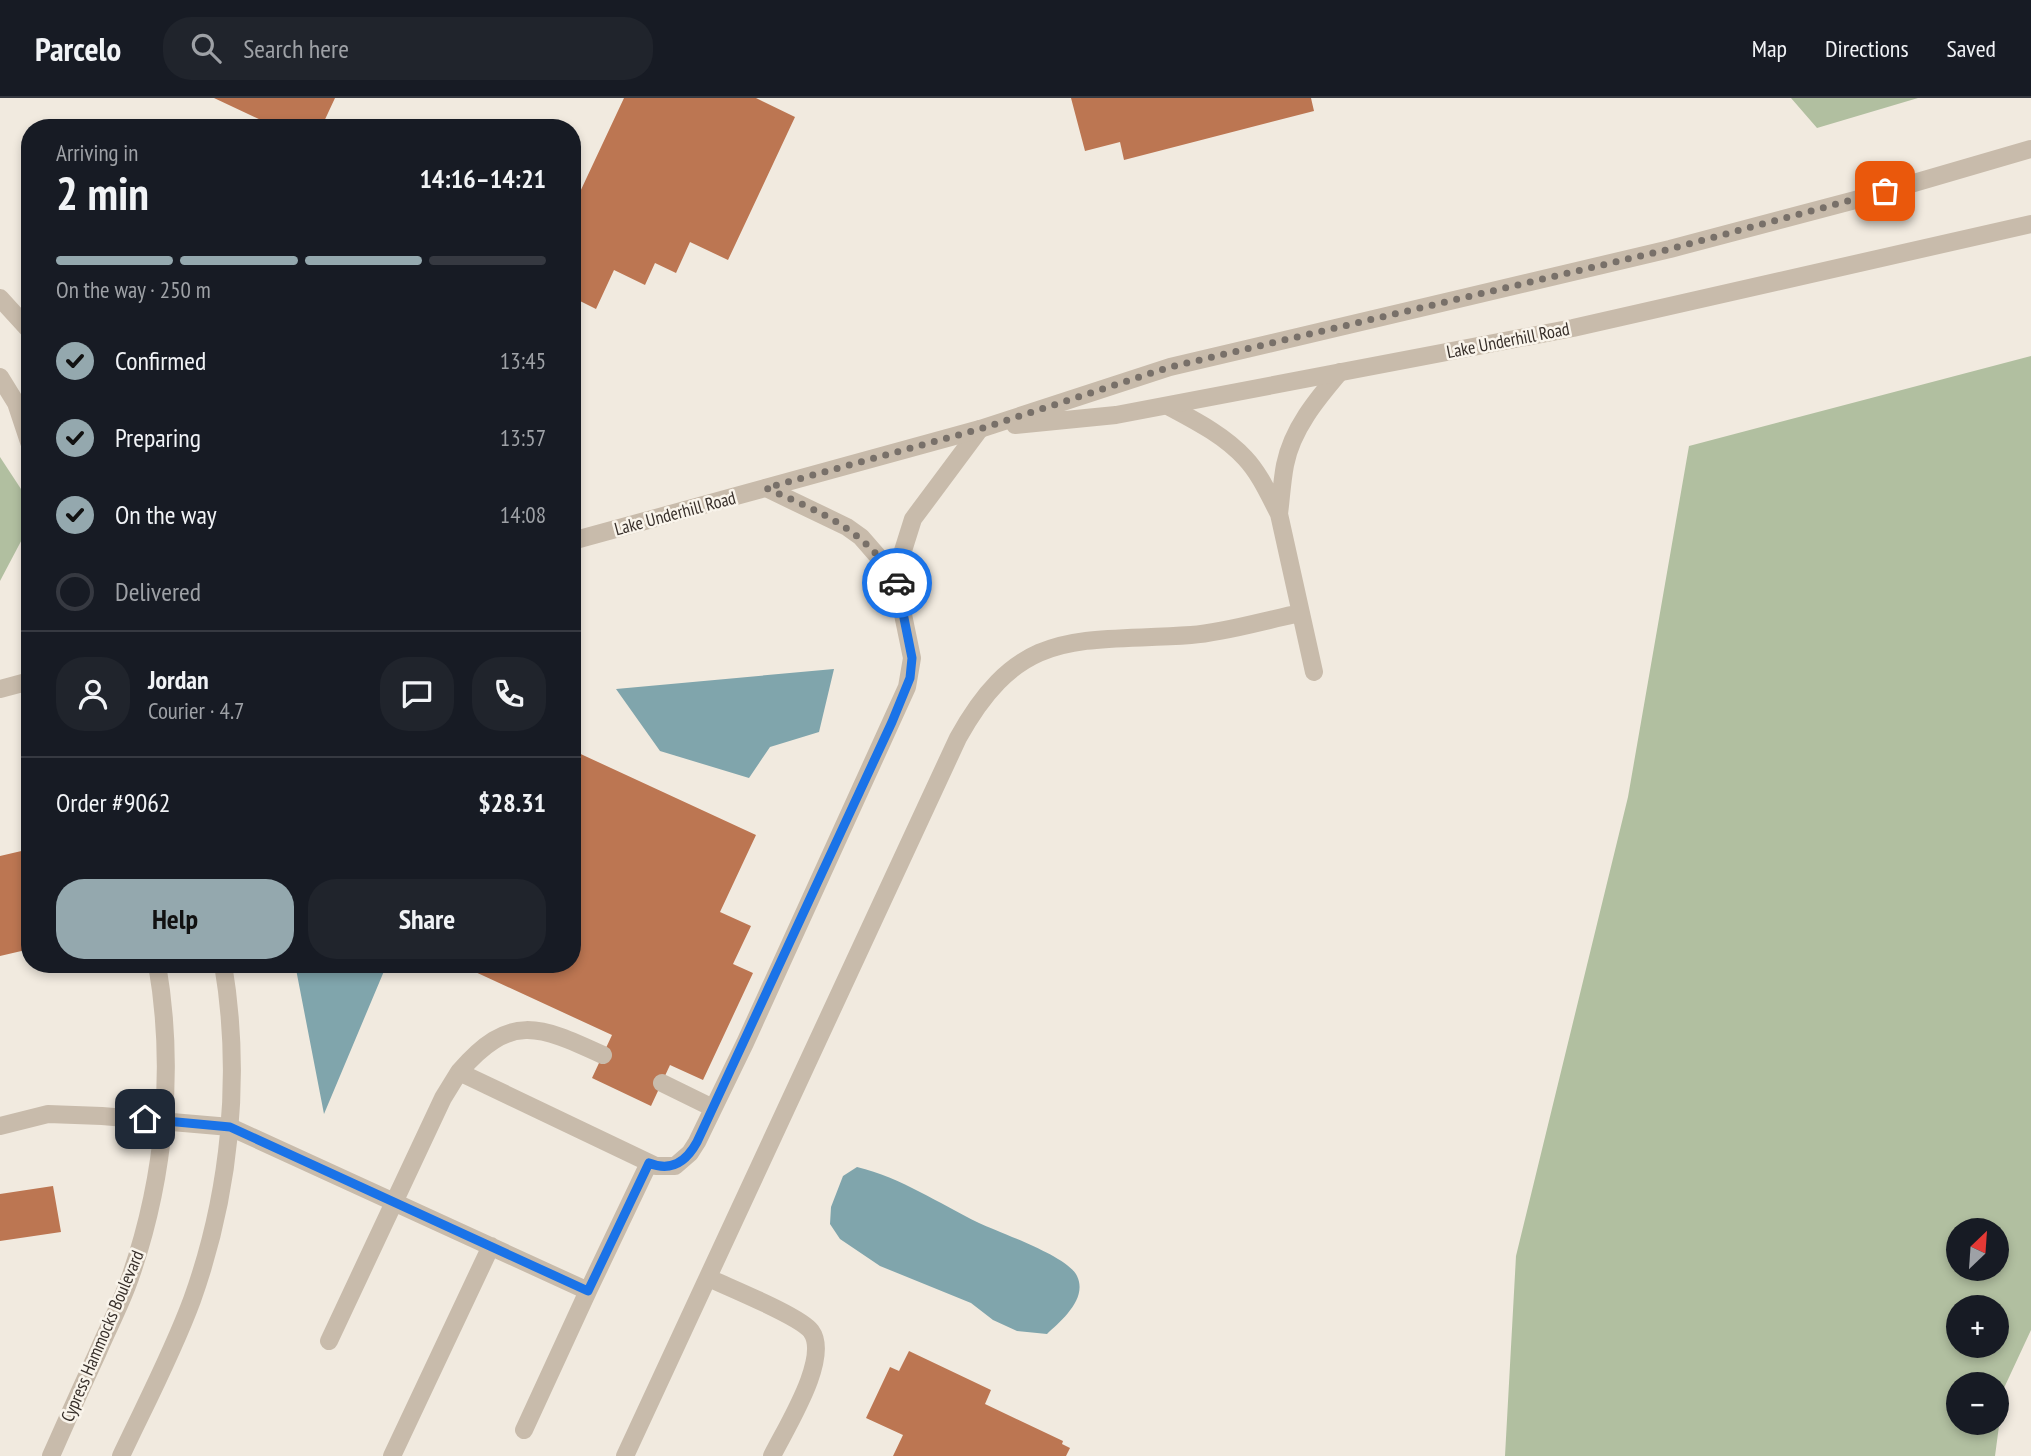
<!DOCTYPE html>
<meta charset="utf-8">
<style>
body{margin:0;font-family:"PT Sans Narrow",sans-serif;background:#20242c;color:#f1f3f6;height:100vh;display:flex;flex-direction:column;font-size:26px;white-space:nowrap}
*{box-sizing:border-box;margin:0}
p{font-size:23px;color:#9ea1a6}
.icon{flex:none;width:38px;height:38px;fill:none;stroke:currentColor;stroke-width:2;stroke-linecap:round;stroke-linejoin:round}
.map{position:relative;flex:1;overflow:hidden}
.side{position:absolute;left:21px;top:21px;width:560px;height:854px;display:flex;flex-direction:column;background:#171b24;border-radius:28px;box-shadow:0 4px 10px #0003}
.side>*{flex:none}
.needle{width:46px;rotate:25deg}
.buttons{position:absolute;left:1946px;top:1120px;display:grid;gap:14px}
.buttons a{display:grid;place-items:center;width:63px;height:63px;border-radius:50%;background:#171b24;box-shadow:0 4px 10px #0003;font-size:35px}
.pin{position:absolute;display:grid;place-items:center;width:60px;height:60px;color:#fff;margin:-30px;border-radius:14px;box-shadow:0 4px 10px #0006}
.courier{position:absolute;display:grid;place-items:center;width:70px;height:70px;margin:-35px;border:5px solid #1a73e8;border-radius:50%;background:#fff;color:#222;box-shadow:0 2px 9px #0007}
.head em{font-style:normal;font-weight:600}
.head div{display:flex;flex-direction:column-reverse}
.head{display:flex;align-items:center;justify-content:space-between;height:119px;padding:0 35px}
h1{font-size:46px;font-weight:600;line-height:52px}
.bar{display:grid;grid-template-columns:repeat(4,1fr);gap:10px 7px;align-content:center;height:84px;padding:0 35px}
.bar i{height:9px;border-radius:5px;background:#363941}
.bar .on{background:#94a8ae}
.bar p{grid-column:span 4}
.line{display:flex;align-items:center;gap:18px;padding:0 35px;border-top:2px solid #363941}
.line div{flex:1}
.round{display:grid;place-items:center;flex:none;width:74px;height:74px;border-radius:28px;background:#20242c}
ol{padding:0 35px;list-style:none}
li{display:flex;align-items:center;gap:21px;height:77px}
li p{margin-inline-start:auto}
li .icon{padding:7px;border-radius:50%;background:#94a8ae;color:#111;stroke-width:4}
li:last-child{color:#9ea1a6}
li i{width:38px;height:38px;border:4px solid #363941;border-radius:50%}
.cta{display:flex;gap:14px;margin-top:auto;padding:14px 35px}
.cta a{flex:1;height:80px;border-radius:28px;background:#94a8ae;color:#111;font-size:28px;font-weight:600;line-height:80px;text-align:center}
.cta a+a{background:#20242c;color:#f1f3f6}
header{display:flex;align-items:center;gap:42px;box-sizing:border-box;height:98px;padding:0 35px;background:#171b24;border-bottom:2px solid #363941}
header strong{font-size:33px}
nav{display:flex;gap:38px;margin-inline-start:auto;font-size:24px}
.search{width:490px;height:63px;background:#20242c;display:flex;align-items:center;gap:18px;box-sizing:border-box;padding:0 24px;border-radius:28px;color:#9ea1a6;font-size:26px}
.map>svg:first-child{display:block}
.green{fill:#b1bfa0;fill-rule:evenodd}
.water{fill:#80a5ac}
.building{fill:#bc7652}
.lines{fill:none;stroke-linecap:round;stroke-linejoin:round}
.service{stroke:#c8bbab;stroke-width:18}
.minor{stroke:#c8bbab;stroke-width:18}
.tertiary{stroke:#c8bbab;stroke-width:18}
.done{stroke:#787069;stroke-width:7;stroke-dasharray:0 12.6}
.route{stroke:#1a73e8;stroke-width:9}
.labels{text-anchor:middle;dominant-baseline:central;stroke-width:5;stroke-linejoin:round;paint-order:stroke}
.street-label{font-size:18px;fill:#372f2a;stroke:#f9f4eb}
</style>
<header>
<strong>Parcelo</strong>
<div class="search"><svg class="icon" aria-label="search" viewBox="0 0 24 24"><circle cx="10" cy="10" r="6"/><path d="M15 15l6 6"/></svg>Search here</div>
<nav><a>Map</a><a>Directions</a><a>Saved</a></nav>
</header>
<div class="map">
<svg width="2031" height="1358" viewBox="0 0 2031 1358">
<rect width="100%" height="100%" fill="#f1eadf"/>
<path class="green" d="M1791 0H1918L1817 30Z
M2031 258V1232L2004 1290 1995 1358H1505L1516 1158 1628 699 1689 348ZM1997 1132V1171H1958V1132ZM1958 1209H1997V1248H1958ZM1958 1286H1997V1325H1958Z
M0 359 21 391 28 430 0 483Z"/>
<path class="water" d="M834 571 819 634 770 649 749 680 660 653 616 591Z
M295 866H387L324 1016Z
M857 1069C902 1080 938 1105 979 1125 1000 1135 1068 1158 1077 1178 1088 1201 1061 1223 1047 1236L1017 1233 993 1222 971 1205 880 1168 840 1141 830 1126 831 1109 843 1078Z"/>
<path class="building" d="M214 0H335L321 30H278Z
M624 0H756L795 19 728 162 690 144 676 175 655 165 645 187 614 172 596 211 572 199V111Z
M1071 0H1311L1314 13 1124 62 1120 44 1085 53Z
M572 652 756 737 720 814 751 828 733 866 753 875 703 982 670 967 651 1008 592 980 612 937 458 866H572Z
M30 751V851L0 858V758Z
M53 1088 61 1134 0 1143V1096Z
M909 1253 991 1292 985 1306 1063 1343 1062 1346 1070 1350 1066 1358H893L903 1337 866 1320 890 1269 899 1273Z"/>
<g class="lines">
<path class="service" d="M0 200 30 233
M0 279 16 305 30 347
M1168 308C1194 322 1224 337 1245 360 1260 376 1269 397 1279 416L1314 574
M766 390 847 429 861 439 895 478 913 421 980 331
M1279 416C1281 400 1282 383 1285 367 1292 331 1317 301 1340 274
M459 974C510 915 538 927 603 957
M662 985 713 1010
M230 1029 588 1193 649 1065
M709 1180C730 1190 800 1218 811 1233 831 1260 785 1331 772 1358
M329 1243 443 1000 459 974 656 1068H675L690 1055 697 1044 745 945 907 589 912 560 895 478
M524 1332 588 1193
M392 1358 491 1148
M625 1358 958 640C1021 526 1079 545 1191 537 1228 534 1265 522 1301 515"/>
<path class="minor" d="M0 1028 48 1016 102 1018 230 1029
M51 1358C66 1324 81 1290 97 1256 108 1230 122 1204 131 1177 165 1078 175 969 157 866
M121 1358C145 1307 172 1256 192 1202 230 1096 242 978 223 866"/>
<path class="tertiary" d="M1015 327 1116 317 1573 230 2031 126
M572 443 980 331 1170 269 1670 151 1859 101 2031 51
M0 591 30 583"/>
</g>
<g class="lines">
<path class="done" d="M897 485C895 474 886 466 878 458 845 422 810 410 766 390L980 331 1170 269 1670 151 1885 93"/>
<path class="route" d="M145 1021 230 1029 588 1193 649 1065C671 1074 686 1064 697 1044L892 624 910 580 912 560 897 485"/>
</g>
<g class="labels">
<g class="street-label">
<text transform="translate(1508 242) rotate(-11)">Lake Underhill Road</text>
<text transform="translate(675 415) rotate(-15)">Lake Underhill Road</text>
<text transform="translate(102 1238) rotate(-67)">Cypress Hammocks Boulevard</text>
</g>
</g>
</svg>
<div class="buttons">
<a><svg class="needle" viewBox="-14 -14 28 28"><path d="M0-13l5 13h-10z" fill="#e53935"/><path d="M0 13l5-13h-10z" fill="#9ea1a6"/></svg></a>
<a>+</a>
<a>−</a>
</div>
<div class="pin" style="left:1885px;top:93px;background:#ea580c"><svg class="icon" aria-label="bag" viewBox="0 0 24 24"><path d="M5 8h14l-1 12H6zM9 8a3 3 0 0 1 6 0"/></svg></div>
<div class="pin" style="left:145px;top:1021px;background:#1f2937"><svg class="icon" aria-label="home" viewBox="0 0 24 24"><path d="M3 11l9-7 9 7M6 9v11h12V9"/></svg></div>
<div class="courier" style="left:897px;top:485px"><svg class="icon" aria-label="car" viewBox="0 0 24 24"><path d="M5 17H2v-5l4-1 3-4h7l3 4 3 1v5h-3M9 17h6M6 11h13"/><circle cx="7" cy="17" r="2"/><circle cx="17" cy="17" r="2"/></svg></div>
<section class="side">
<div class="head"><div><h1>2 min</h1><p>Arriving in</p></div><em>14:16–14:21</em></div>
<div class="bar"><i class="on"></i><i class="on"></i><i class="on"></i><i></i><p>On the way · 250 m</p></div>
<ol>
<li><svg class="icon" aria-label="check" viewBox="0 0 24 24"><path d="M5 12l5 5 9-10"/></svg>Confirmed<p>13:45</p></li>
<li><svg class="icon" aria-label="check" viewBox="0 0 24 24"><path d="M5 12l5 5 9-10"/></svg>Preparing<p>13:57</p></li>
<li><svg class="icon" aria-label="check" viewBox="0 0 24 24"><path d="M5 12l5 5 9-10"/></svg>On the way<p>14:08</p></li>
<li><i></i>Delivered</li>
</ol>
<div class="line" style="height:126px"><a class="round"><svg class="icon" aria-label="person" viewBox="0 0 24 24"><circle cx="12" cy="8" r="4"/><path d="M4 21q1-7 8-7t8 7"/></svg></a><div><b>Jordan</b><p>Courier · 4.7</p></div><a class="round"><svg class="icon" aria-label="chat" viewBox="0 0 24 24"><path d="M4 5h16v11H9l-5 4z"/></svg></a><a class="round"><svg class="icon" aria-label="phone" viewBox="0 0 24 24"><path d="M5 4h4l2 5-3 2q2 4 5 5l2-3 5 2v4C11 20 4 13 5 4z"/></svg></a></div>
<div class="line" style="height:91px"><div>Order #9062</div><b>$28.31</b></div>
<div class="cta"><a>Help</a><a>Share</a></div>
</section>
</div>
